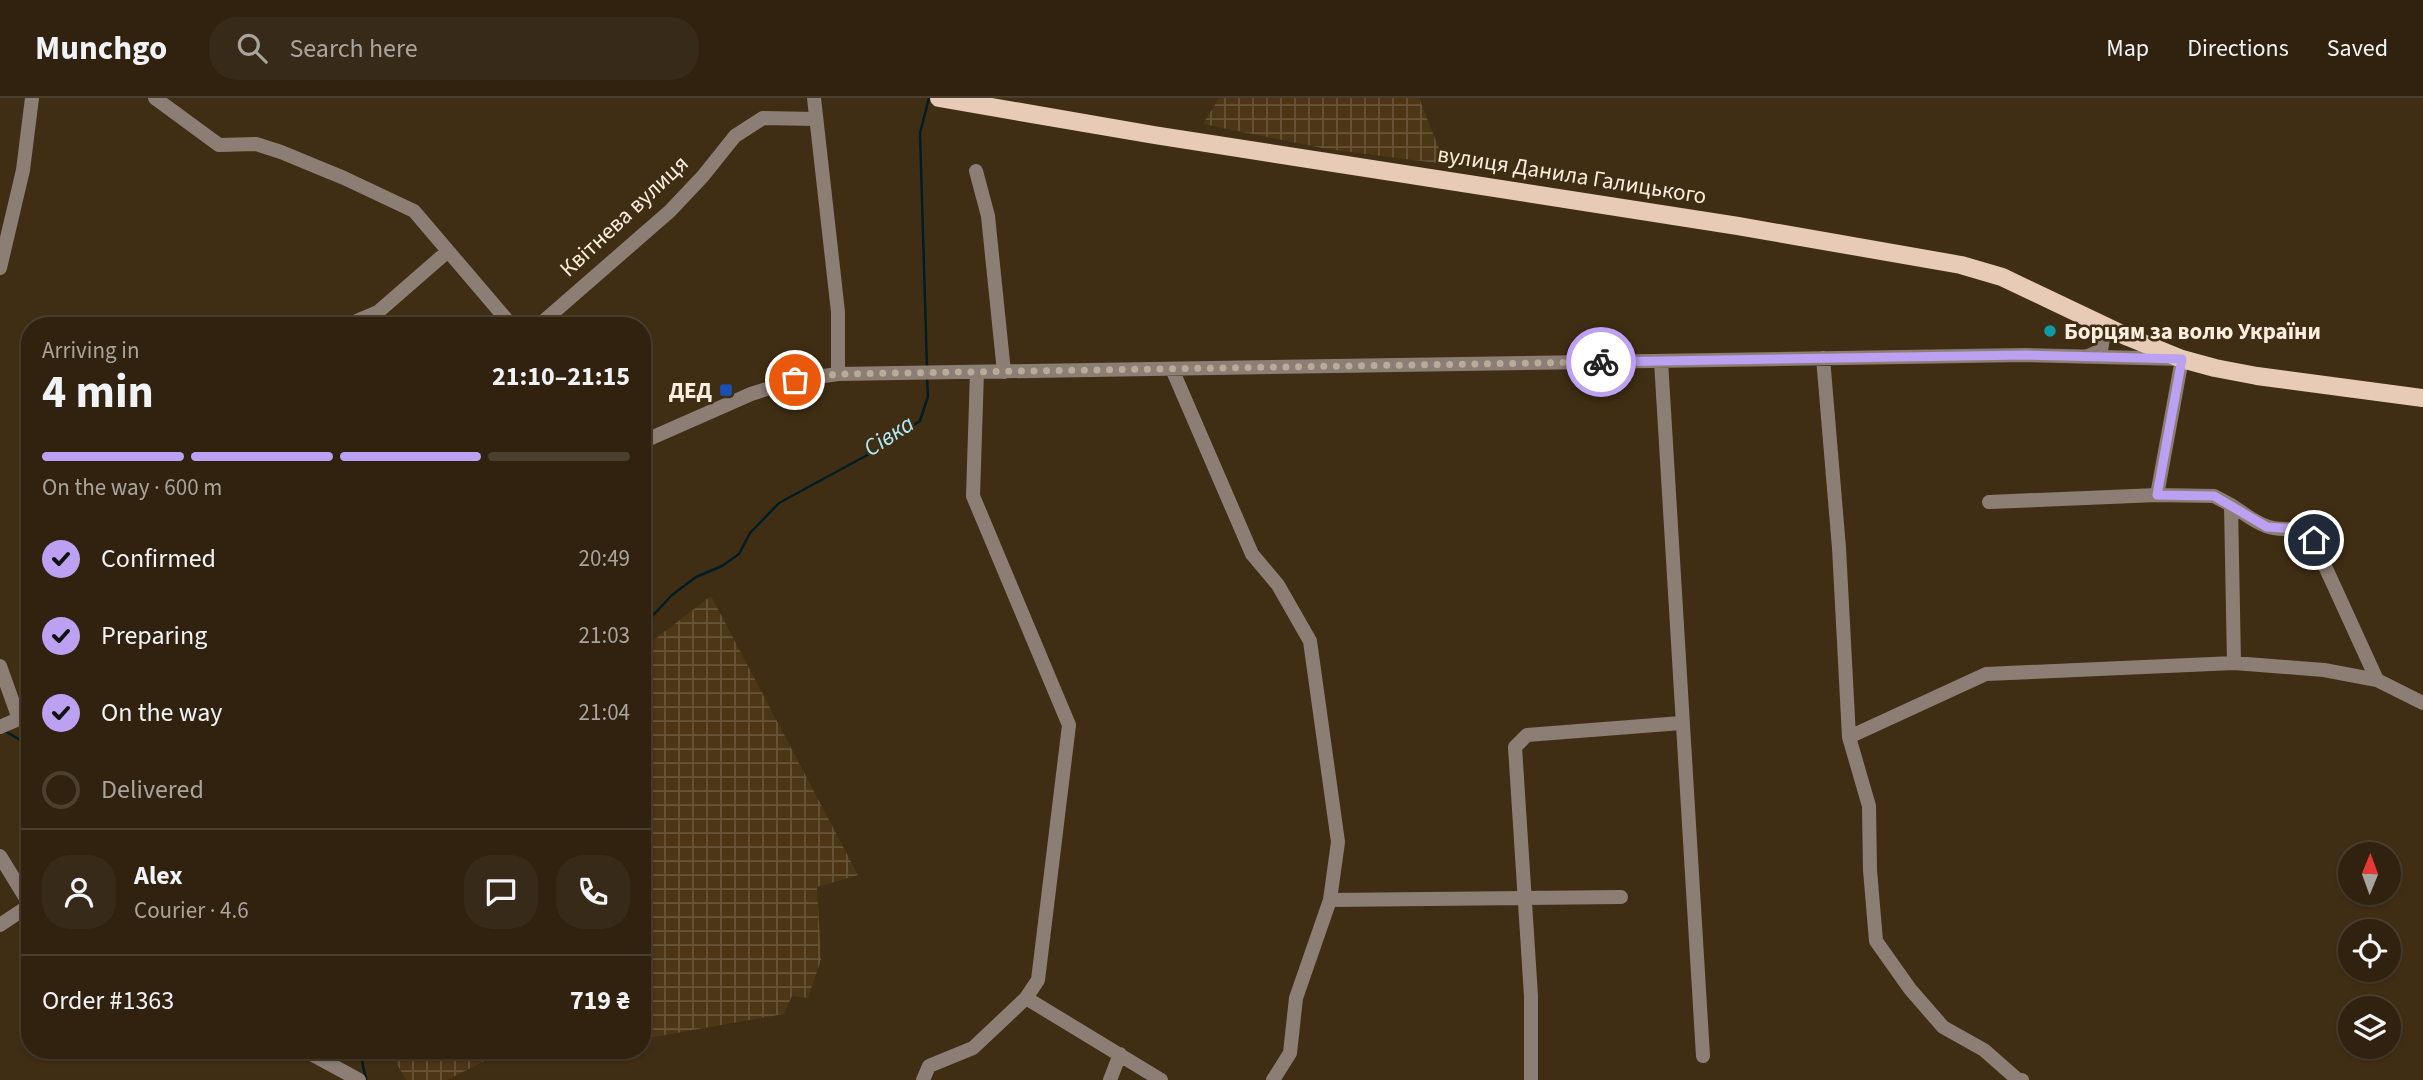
<!DOCTYPE html>
<meta charset="utf-8">
<style>
body{margin:0;font-family:"Source Sans 3",sans-serif;background:#382a18;color:#f1f3f6;height:100vh;display:flex;flex-direction:column;font-size:26px;white-space:nowrap}
*{box-sizing:border-box;margin:0}
p{font-size:23px;color:#a8a49e}
.icon{flex:none;width:38px;height:38px;fill:none;stroke:currentColor;stroke-width:2;stroke-linecap:round;stroke-linejoin:round}
.map{position:relative;flex:1;overflow:hidden}
.sheet{position:absolute;left:21px;top:219px;width:630px;height:742px;display:flex;flex-direction:column;background:#30220f;border-radius:28px;box-shadow:0 2px 5px #0004,0 0 0 2px #4b3f2f}
.sheet>*{flex:none}
.needle{width:46px;rotate:1deg}
.controls{position:absolute;left:2338px;top:744px;display:grid;gap:14px}
.controls a{display:grid;place-items:center;width:63px;height:63px;border-radius:50%;background:#30220f;box-shadow:0 2px 5px #0004,0 0 0 2px #4b3f2f;font-size:35px}
.pin{position:absolute;display:grid;place-items:center;width:60px;height:60px;color:#fff;margin:-30px;border:4px solid #fff;border-radius:50%;box-shadow:0 2px 7px #0007}
.courier{position:absolute;display:grid;place-items:center;width:70px;height:70px;margin:-35px;border:5px solid #bca0f2;border-radius:50%;background:#fff;color:#222;box-shadow:0 2px 9px #0007}
.headline em{font-style:normal;font-weight:700}
.headline div{display:flex;flex-direction:column-reverse}
.headline{display:flex;align-items:center;justify-content:space-between;height:119px;padding:0 21px}
h1{font-size:46px;font-weight:700;line-height:52px}
.bar{display:grid;grid-template-columns:repeat(4,1fr);gap:10px 7px;align-content:center;height:84px;padding:0 21px}
.bar i{height:9px;border-radius:5px;background:#4b3f2f}
.bar .active{background:#bca0f2}
.bar p{grid-column:span 4}
.line{display:flex;align-items:center;gap:18px;padding:0 21px;border-top:2px solid #4b3f2f}
.line div{flex:1}
.round{display:grid;place-items:center;flex:none;width:74px;height:74px;border-radius:28px;background:#382a18}
ol{padding:0 21px;list-style:none}
li{display:flex;align-items:center;gap:21px;height:77px}
li p{margin-inline-start:auto}
li .icon{padding:7px;border-radius:50%;background:#bca0f2;color:#111;stroke-width:4}
li:last-child{color:#a8a49e}
li i{width:38px;height:38px;border:4px solid #4b3f2f;border-radius:50%}
header{display:flex;align-items:center;gap:42px;box-sizing:border-box;height:98px;padding:0 35px;background:#30220f;border-bottom:2px solid #4b3f2f}
header strong{font-size:33px}
nav{display:flex;gap:38px;margin-inline-start:auto;font-size:24px}
.search{width:490px;height:63px;background:#382a18;display:flex;align-items:center;gap:18px;box-sizing:border-box;padding:0 24px;border-radius:28px;color:#a8a49e;font-size:26px}
.map>svg:first-child{display:block}
.industrial{fill:url(#industrial-grid)}
.lines{fill:none;stroke-linecap:round;stroke-linejoin:round}
.stream{stroke:#001d25;stroke-width:2.5}
.minor{stroke:#8d7e75;stroke-width:14}
.major{stroke:#e8cbb7;stroke-width:18}
.done{stroke:#b9ab98;stroke-width:7;stroke-dasharray:0 12.6}
.route{stroke:#bca0f2;stroke-width:9}
.culture-dot{fill:#0f9aa8;stroke:#402e14;stroke-width:2.5}
.transit-dot{fill:#1a4fb4;stroke:#402e14;stroke-width:2.5}
.labels{text-anchor:middle;dominant-baseline:central;stroke-width:5;stroke-linejoin:round;paint-order:stroke}
.street-label{font-size:23px;fill:#faeedf;stroke:#402e14}
.poi-label{font-size:23px;font-weight:bold;fill:#faeedf;stroke:#402e14;text-anchor:start}
.water-label{font-size:24px;font-style:italic;fill:#aeeafa;stroke:#402e14}
</style>
<header>
<strong>Munchgo</strong>
<div class="search"><svg class="icon" aria-label="search" viewBox="0 0 24 24"><circle cx="10" cy="10" r="6"/><path d="M15 15l6 6"/></svg>Search here</div>
<nav><a>Map</a><a>Directions</a><a>Saved</a></nav>
</header>
<div class="map">
<svg width="2423" height="982" viewBox="0 0 2423 982">
<defs>
<pattern id="industrial-grid" width="8" height="8" patternUnits="userSpaceOnUse" patternTransform="scale(1.75)"><rect width="8" height="8" fill="#4c3615"/><path d="M0 4h8M4 0v8" fill="none" stroke="#675337"/></pattern>
</defs>
<rect width="100%" height="100%" fill="#402e14"/>
<path class="industrial" d="M1219 0H1419L1445 66 1327 51 1203 26Z
M711 498 858 777 817 789 821 862 808 900 792 898 784 916 642 941V551Z
M389 952H506L447 982H406Z"/>
<g class="lines">
<path class="stream" d="M927 270 920 35 929 0
M642 529 672 497 696 479 722 468 739 456 750 435 779 405 871 355 920 323 928 298 927 280
M5 633 30 648
M360 952 366 982"/>
<path class="minor" d="M155 0 219 47 256 46 281 54 344 80 414 113 512 228
M814 0 838 214V276
M976 73 988 118 1004 274
M0 170 23 72 32 0
M345 228 378 214 448 153
M538 228 670 113 703 78 735 38 763 20 815 21
M2086 259 2101 252 2104 235 2101 225
M1823 260 1839 450 1849 639 1869 708 1870 772 1876 843 1910 891 1943 929 1984 952 2017 981 2022 982
M1661 263 1703 958
M1172 271 1252 456 1278 487 1310 543 1338 744 1330 802 1296 900 1290 955 1273 982
M642 344 751 296 795 282 838 276 2025 257 2182 261 2157 397
M1989 404 2157 397 2214 398 2231 407 2234 565
M2231 407C2242 414 2254 424 2266 428 2284 435 2296 425 2313 442L2377 582
M0 568 19 621
M0 629 30 616
M1849 639 1986 576 2234 565 2324 572 2377 582 2423 605
M0 758 30 807
M1330 802 1621 799
M0 827 30 807
M1026 900 1161 982
M304 952 359 982
M923 982 929 968 973 950 1026 900 1038 882 1069 627 973 398 977 274
M1110 982 1120 956
M1531 982V898L1515 649 1527 637 1681 625"/>
<path class="major" d="M939 0 1154 37 1738 128 1961 167 2002 179 2128 239 2182 261 2215 270 2257 278 2423 300"/>
</g>
<g class="lines">
<path class="done" d="M795 282 838 276 1601 264"/>
<path class="route" d="M1601 264 2025 257 2182 261 2157 397 2214 398 2267 429 2295 431 2306 435 2314 442"/>
</g>
<circle class="culture-dot" cx="2050" cy="233" r="7"/>
<rect class="transit-dot" x="719" y="285" width="14" height="14" rx="3.5"/>
<g class="labels">
<g class="street-label">
<text transform="translate(1572 77) rotate(9)">вулиця Данила Галицького</text>
<text transform="translate(624 118) rotate(-43)">Квітнева вулиця</text>
</g>
<g class="poi-label">
<text x="2064" y="233">Борцям за волю України</text>
<text x="712" y="292" text-anchor="end">ДЕД</text>
</g>
<g class="water-label">
<text transform="translate(889 338) rotate(-33)">Сівка</text>
</g>
</g>
</svg>
<div class="controls">
<a><svg class="needle" viewBox="-14 -14 28 28"><path d="M0-13l5 13h-10z" fill="#e53935"/><path d="M0 13l5-13h-10z" fill="#a8a49e"/></svg></a>
<a><svg class="icon" aria-label="locate" viewBox="0 0 24 24"><circle cx="12" cy="12" r="6"/><path d="M12 2v4M12 18v4M2 12h4M18 12h4"/></svg></a>
<a><svg class="icon" aria-label="layers" viewBox="0 0 24 24"><path d="M12 4l9 5-9 5-9-5zM3 14l9 5 9-5"/></svg></a>
</div>
<div class="pin" style="left:795px;top:282px;background:#ea580c"><svg class="icon" aria-label="bag" viewBox="0 0 24 24"><path d="M5 8h14l-1 12H6zM9 8a3 3 0 0 1 6 0"/></svg></div>
<div class="pin" style="left:2314px;top:442px;background:#1f2937"><svg class="icon" aria-label="home" viewBox="0 0 24 24"><path d="M3 11l9-7 9 7M6 9v11h12V9"/></svg></div>
<div class="courier" style="left:1601px;top:264px"><svg class="icon" aria-label="bike" viewBox="0 0 24 24"><circle cx="6" cy="16" r="4"/><circle cx="18" cy="16" r="4"/><path d="M6 16l4-8h5l3 8M10 8l3 8H6M13 5h3"/></svg></div>
<section class="sheet">
<div class="headline"><div><h1>4 min</h1><p>Arriving in</p></div><em>21:10–21:15</em></div>
<div class="bar"><i class="active"></i><i class="active"></i><i class="active"></i><i></i><p>On the way · 600 m</p></div>
<ol>
<li><svg class="icon" aria-label="check" viewBox="0 0 24 24"><path d="M5 12l5 5 9-10"/></svg>Confirmed<p>20:49</p></li>
<li><svg class="icon" aria-label="check" viewBox="0 0 24 24"><path d="M5 12l5 5 9-10"/></svg>Preparing<p>21:03</p></li>
<li><svg class="icon" aria-label="check" viewBox="0 0 24 24"><path d="M5 12l5 5 9-10"/></svg>On the way<p>21:04</p></li>
<li><i></i>Delivered</li>
</ol>
<div class="line" style="height:126px"><a class="round"><svg class="icon" aria-label="person" viewBox="0 0 24 24"><circle cx="12" cy="8" r="4"/><path d="M4 21q1-7 8-7t8 7"/></svg></a><div><b>Alex</b><p>Courier · 4.6</p></div><a class="round"><svg class="icon" aria-label="chat" viewBox="0 0 24 24"><path d="M4 5h16v11H9l-5 4z"/></svg></a><a class="round"><svg class="icon" aria-label="phone" viewBox="0 0 24 24"><path d="M5 4h4l2 5-3 2q2 4 5 5l2-3 5 2v4C11 20 4 13 5 4z"/></svg></a></div>
<div class="line" style="height:91px"><div>Order #1363</div><b>719 ₴</b></div>
</section>
</div>
